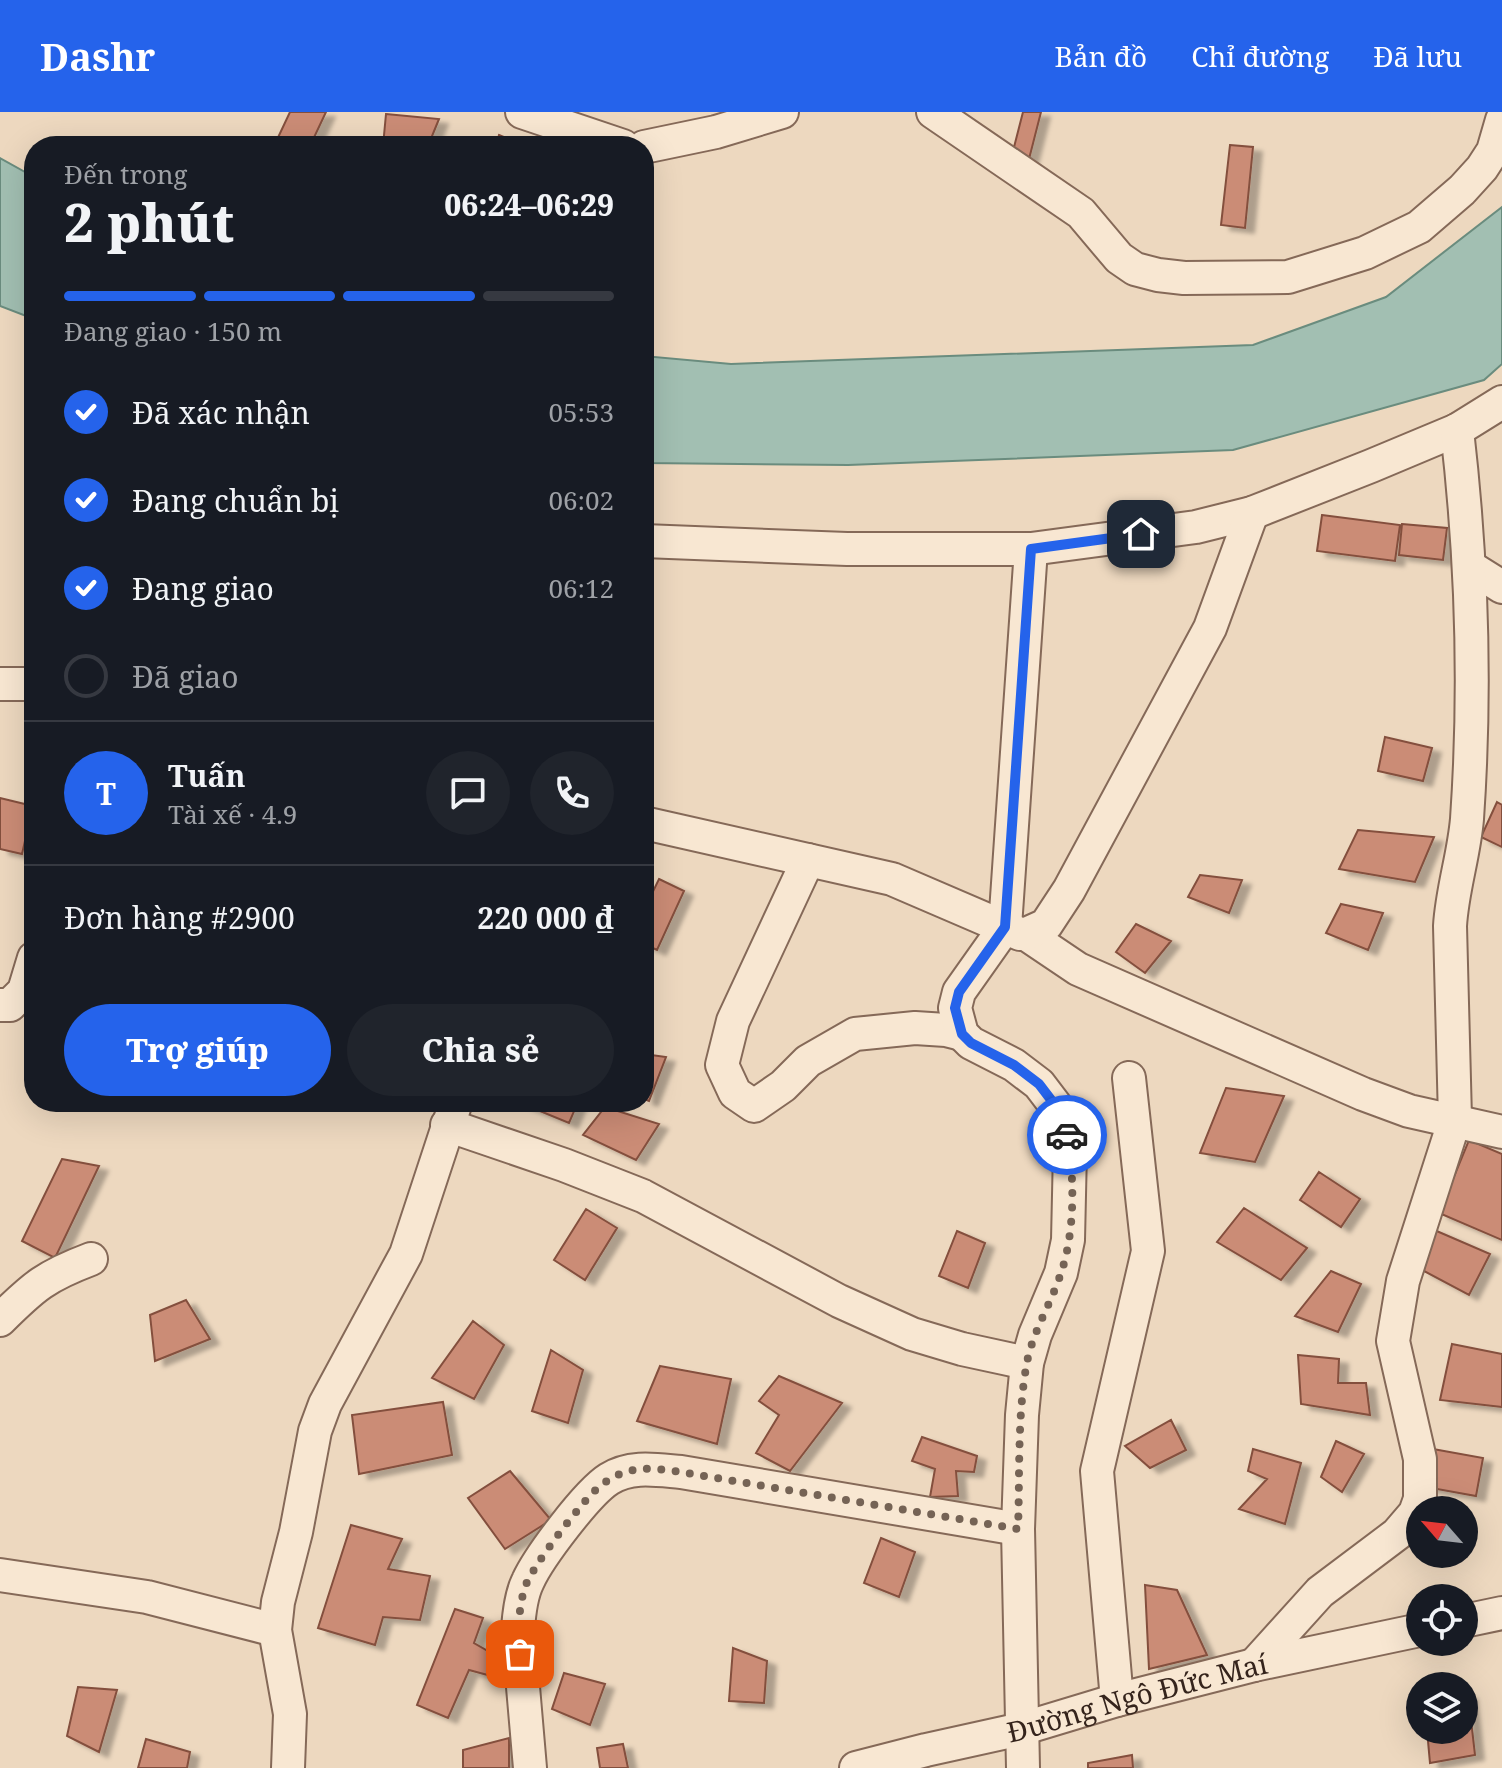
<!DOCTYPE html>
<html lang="vi">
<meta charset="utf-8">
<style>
body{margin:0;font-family:"Noto Serif",serif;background:#20242c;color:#f1f3f6;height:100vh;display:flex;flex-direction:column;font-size:30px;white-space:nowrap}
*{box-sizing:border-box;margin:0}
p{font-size:26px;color:#9ea1a6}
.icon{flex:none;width:44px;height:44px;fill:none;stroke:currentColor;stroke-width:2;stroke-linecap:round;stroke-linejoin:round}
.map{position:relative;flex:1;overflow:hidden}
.sheet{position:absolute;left:24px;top:24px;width:630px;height:976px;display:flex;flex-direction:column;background:#171b24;border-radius:32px;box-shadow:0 8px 32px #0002}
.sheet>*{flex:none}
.needle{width:52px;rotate:298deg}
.tools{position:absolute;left:1406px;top:1384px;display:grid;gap:16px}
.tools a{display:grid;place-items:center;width:72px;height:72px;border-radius:50%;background:#171b24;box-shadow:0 8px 32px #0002;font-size:40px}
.pin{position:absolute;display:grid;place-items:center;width:68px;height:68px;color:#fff;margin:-34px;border-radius:16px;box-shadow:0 4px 12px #0006}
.courier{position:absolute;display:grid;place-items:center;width:80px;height:80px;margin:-40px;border:6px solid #2563eb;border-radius:50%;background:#fff;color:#222;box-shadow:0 2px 10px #0007}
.overview em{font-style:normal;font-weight:800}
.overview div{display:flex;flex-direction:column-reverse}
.overview{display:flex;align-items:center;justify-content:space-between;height:136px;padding:0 40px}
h1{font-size:52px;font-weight:800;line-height:60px}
.bar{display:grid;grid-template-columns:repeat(4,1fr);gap:12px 8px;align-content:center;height:96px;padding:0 40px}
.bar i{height:10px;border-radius:6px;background:#363941}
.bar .selected{background:#2563eb}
.bar p{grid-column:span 4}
.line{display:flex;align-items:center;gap:20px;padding:0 40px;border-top:2px solid #363941}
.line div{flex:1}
.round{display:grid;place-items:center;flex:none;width:84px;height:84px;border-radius:42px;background:#20242c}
ol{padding:0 40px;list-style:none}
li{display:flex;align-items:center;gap:24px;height:88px}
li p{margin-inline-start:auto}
li .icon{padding:8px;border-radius:50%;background:#2563eb;color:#fff;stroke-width:4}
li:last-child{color:#9ea1a6}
li i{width:44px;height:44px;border:4px solid #363941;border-radius:50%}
.action{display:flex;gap:16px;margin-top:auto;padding:16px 40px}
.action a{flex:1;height:92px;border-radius:48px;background:#2563eb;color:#fff;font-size:32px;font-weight:800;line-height:92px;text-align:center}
.action a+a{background:#20242c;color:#f1f3f6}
header{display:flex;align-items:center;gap:48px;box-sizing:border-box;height:112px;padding:0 40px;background:#2563eb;color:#fff}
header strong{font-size:38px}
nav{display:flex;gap:44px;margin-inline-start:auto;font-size:28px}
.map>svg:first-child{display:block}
.water{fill:#a2bfb2;stroke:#6a8c7e;stroke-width:2}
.building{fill:#cb8c76;stroke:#844f3e;stroke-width:2;filter:url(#shadow)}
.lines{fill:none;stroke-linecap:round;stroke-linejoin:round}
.minor-casing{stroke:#856958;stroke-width:36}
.minor{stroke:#f8e7d2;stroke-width:32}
.done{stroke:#756355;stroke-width:8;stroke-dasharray:0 14.4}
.route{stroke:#2563eb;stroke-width:10}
.labels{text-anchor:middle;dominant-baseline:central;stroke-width:8;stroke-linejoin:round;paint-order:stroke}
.street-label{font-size:28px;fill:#35241c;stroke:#f5e4cf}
</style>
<header>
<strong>Dashr</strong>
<nav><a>Bản đồ</a><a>Chỉ đường</a><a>Đã lưu</a></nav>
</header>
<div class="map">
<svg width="1502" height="1656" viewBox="0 0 1502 1656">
<defs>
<filter id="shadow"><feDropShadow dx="9" dy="5" stdDeviation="2" flood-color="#0004"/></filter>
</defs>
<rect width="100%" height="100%" fill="#edd8bf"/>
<path class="water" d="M0 46 34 65V207L0 194Z
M1502 95V252L1484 268 1233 338 848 353 644 351V244L731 252 1253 233 1386 185Z"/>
<path class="building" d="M290 0H326L310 34H274Z
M1023 0H1041L1029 47 1012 43Z
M386 2 439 7 428 34H383Z
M499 23 526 34H496Z
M1230 33 1253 35 1245 116 1221 113Z
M1322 403 1400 413 1395 449 1317 439Z
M1402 412 1447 416 1443 448 1399 443Z
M1385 625 1432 636 1423 669 1378 659Z
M0 686 33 694 22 742 0 737Z
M1497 690 1502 693V735L1481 725Z
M1358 718 1434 725 1415 770 1339 757Z
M1200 763 1242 768 1229 801 1188 785Z
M659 767 684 779 657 838 644 832V798Z
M1341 792 1383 801 1368 838 1326 821Z
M1136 812 1171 829 1145 861 1116 840Z
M644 942 666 945 649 989 644 987Z
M1226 976 1284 984 1255 1050 1200 1041Z
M518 990H578L569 1011Z
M605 995 659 1012 636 1048 583 1023Z
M1469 1028 1502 1042V1128L1439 1101Z
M62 1047 99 1054 55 1146 22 1129Z
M1319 1060 1360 1087 1341 1115 1300 1088Z
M1244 1096 1307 1136 1281 1168 1217 1130Z
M586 1097 617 1116 585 1168 554 1148Z
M1432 1117 1490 1142 1469 1183 1422 1158Z
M957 1119 985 1131 968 1176 939 1164Z
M1331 1159 1361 1172 1338 1220 1295 1204Z
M186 1188 210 1227 155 1249 150 1203Z
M473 1209 504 1233 474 1287 432 1266Z
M1452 1232 1502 1242V1295L1440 1288Z
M551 1238 583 1258 568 1311 532 1299Z
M1298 1243 1339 1247 1338 1271H1366L1370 1303 1301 1292Z
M660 1254 731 1267 717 1332 637 1309Z
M779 1264 842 1291 790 1359 756 1341 779 1303 759 1289Z
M443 1290 452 1343 359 1362 352 1303Z
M1171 1308 1186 1338 1150 1356 1125 1334Z
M922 1325 977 1344 974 1360 956 1359 958 1384 930 1385 935 1357 912 1349Z
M1336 1329 1364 1342 1342 1380 1321 1365Z
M1253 1337 1301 1351 1285 1412 1239 1397 1267 1367 1248 1359Z
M1433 1337 1483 1346 1476 1384 1426 1375Z
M510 1359 551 1408 505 1437 468 1386Z
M351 1413 402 1427 388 1457 430 1464 420 1508 383 1505 375 1533 318 1516Z
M881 1426 915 1440 899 1485 864 1471Z
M1145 1473 1177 1478 1207 1543 1149 1557Z
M455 1497 483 1506 474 1531 507 1550 506 1568 469 1558 448 1606 417 1593Z
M733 1536 767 1549 764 1591 729 1589Z
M564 1561 605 1572 590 1613 552 1597Z
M78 1575 117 1578 99 1640 67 1624Z
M1464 1582H1468L1475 1643 1430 1651 1427 1618H1464Z
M509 1626V1656H463V1638Z
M146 1627 190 1640 187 1656H138Z
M623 1632 628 1656H600L597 1636Z
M1132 1643 1133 1656H1088V1651Z"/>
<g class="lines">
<g class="minor-casing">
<g id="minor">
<path d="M522 0 623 34"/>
<path d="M933 0 1081 101 1119 146 1135 157 1158 163 1184 166 1288 165 1365 141 1419 115 1462 78 1482 56 1493 39 1502 8"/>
<path d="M644 35 716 20 782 0"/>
<path d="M644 429 847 437H1031L1196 415 1252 401 1371 354 1457 318 1502 290"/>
<path d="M1470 455 1502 475"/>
<path d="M0 572H34"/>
<path d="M644 711 892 767 1020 822H1026L1078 857 1363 982 1409 999 1502 1020"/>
<path d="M808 748 733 909 722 953 735 981 754 994 783 974 808 949 855 922 915 916 946 918 962 922"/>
<path d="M1026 822 1046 813 1069 778 1210 516 1252 401"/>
<path d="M0 893H10L24 879 34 846"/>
<path d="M447 1013 564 1053 643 1084 839 1189 912 1222 962 1237 1027 1251"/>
<path d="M0 1208C34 1174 46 1164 91 1147"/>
<path d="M0 1463 147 1485 275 1518"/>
<path d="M1464 1509 1502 1501"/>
<path d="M1254 1553 1320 1480 1397 1422 1415 1401 1420 1387V1347L1393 1229 1403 1169 1455 1007 1450 814C1452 778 1464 743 1467 707 1476 577 1472 447 1457 318"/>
<path d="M1117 1588 1097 1359 1148 1139 1129 966"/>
<path d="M288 1656 290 1602 275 1518 278 1490 296 1420 315 1319 325 1292 406 1142 456 990"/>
<path d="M530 1656 518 1517C519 1502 521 1483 528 1469 539 1445 587 1381 609 1367 631 1353 657 1358 681 1360L1018 1417"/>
<path id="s1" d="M856 1656 926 1638 1021 1617 1117 1588 1254 1553 1420 1518"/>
<path d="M1023 1656 1018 1417 1022 1303 1027 1251 1035 1223 1061 1161 1068 1128 1070 1038 1066 1019 1055 993 1039 972 1014 953 971 931 962 922 955 896 959 880 1005 815 1031 437"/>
</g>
</g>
<use href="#minor" class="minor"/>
</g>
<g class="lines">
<path class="done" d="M520 1542C518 1519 518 1498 525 1475 531 1456 583 1388 599 1375 607 1368 616 1363 626 1360 644 1354 663 1358 681 1360L1018 1417C1020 1362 1017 1304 1027 1250 1033 1220 1050 1193 1060 1164 1075 1122 1075 1067 1067 1023"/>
<path class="route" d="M1067 1023 1055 993 1039 972 1014 953 971 931 962 922 955 896 959 880 1005 815 1031 437 1141 422"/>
</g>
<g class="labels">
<g class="street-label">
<text stroke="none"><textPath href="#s1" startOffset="290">Đường Ngô Đức Maí</textPath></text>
</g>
</g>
</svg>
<div class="tools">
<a><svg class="needle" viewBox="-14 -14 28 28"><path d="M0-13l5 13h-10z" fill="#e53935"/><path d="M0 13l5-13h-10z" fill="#9ea1a6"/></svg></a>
<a><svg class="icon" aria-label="locate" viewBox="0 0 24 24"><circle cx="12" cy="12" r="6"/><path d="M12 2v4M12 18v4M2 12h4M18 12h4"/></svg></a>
<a><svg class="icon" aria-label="layers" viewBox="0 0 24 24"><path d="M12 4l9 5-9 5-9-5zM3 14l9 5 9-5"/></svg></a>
</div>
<div class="pin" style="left:520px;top:1542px;background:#ea580c"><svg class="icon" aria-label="bag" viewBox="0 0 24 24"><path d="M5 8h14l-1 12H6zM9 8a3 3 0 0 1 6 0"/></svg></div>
<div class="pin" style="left:1141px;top:422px;background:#1f2937"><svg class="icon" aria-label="home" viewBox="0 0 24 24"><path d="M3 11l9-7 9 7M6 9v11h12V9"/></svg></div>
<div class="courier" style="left:1067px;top:1023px"><svg class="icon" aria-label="car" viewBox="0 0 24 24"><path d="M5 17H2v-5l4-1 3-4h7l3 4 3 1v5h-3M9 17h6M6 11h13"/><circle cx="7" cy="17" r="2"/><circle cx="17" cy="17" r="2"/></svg></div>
<section class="sheet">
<div class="overview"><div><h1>2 phút</h1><p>Đến trong</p></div><em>06:24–06:29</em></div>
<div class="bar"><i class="selected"></i><i class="selected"></i><i class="selected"></i><i></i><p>Đang giao · 150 m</p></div>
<ol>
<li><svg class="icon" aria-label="check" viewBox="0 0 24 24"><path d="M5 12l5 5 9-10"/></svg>Đã xác nhận<p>05:53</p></li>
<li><svg class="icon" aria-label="check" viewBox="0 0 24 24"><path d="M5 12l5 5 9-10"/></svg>Đang chuẩn bị<p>06:02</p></li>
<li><svg class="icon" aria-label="check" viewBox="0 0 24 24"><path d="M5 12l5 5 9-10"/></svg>Đang giao<p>06:12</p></li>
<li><i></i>Đã giao</li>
</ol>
<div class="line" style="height:144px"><b class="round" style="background:#2563eb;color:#fff">T</b><div><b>Tuấn</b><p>Tài xế · 4.9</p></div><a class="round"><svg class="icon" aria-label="chat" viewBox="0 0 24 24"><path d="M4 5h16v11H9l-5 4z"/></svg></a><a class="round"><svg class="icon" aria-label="phone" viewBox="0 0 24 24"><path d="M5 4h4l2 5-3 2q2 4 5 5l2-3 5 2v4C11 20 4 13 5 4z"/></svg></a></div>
<div class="line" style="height:104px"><div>Đơn hàng #2900</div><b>220 000 ₫</b></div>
<div class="action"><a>Trợ giúp</a><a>Chia sẻ</a></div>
</section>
</div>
